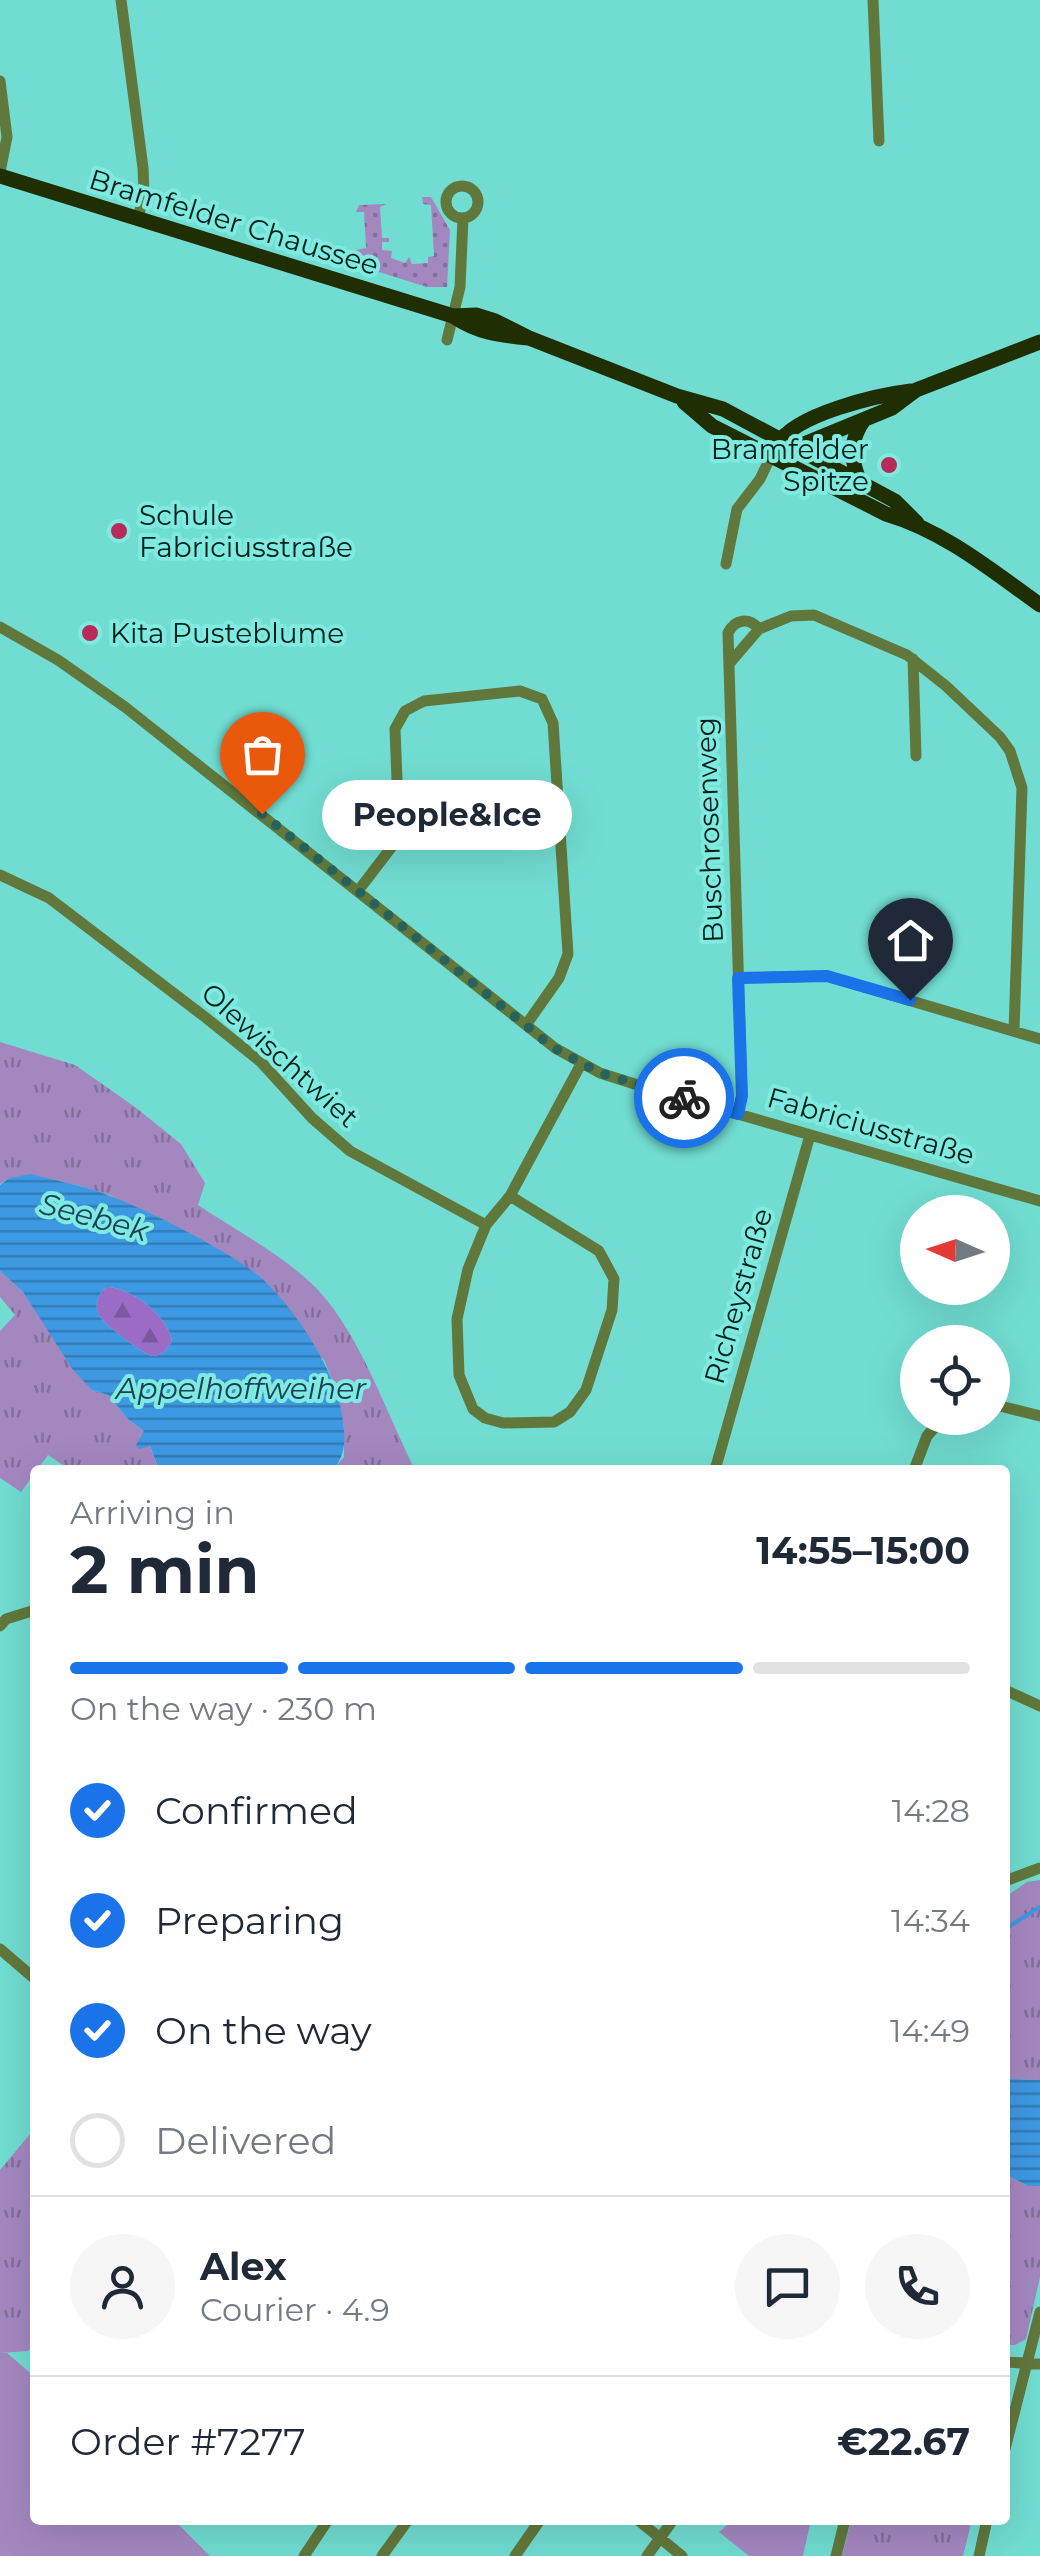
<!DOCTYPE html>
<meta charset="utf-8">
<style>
body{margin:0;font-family:Montserrat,sans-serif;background:#f6f6f7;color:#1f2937;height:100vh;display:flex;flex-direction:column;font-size:38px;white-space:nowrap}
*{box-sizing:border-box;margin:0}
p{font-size:32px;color:#747a83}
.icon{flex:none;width:55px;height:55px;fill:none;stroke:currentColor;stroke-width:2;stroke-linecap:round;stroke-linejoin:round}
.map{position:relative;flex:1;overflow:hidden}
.panel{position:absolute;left:30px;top:1465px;width:980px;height:1060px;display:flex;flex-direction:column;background:#fff;border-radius:10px;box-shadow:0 10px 40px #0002}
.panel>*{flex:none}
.needle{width:65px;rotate:273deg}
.fabs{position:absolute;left:900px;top:1195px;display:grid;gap:20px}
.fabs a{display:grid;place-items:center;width:110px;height:110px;border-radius:50%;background:#fff;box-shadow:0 10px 40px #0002;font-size:50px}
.pin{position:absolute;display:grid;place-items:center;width:85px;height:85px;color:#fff;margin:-102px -42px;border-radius:50% 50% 50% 0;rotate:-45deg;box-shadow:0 0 10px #0007}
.pin .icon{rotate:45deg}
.courier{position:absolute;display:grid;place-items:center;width:100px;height:100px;margin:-50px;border:8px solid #1a73e8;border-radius:50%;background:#fff;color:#222;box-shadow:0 2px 12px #0007}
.bubble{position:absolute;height:70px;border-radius:35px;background:#fff;box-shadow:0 10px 40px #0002;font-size:32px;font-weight:700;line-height:70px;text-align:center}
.head em{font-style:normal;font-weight:700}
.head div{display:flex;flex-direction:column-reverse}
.head{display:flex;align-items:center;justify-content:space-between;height:170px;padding:0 40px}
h1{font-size:65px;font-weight:700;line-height:75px}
.bar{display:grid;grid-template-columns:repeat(4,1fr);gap:15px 10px;align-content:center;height:120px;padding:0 40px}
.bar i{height:12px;border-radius:8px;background:#e0e1e3}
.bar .active{background:#1a73e8}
.bar p{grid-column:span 4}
.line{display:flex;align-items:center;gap:25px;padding:0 40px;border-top:2px solid #e0e1e3}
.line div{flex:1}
.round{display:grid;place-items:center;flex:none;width:105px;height:105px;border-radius:52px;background:#f6f6f7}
ol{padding:0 40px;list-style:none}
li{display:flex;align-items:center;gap:30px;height:110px}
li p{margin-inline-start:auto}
li .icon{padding:10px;border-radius:50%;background:#1a73e8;color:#fff;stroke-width:4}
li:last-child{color:#747a83}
li i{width:55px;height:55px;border:5px solid #e0e1e3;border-radius:50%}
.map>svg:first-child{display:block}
.grass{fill:url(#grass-dots)}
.forest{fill:url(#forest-firs)}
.park{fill:url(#park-tufts)}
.garden{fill:#a388c0}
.water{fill:url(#water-rules);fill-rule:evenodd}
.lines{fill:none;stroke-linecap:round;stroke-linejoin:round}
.stream{stroke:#3e99e3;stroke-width:4}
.minor{stroke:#61783c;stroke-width:11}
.major{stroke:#202f03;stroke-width:15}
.done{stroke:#28625c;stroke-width:10;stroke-dasharray:0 18}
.route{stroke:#1a73e8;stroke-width:12}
.poi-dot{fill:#b82a59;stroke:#7feadf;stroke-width:4}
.labels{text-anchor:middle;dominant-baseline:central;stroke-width:8;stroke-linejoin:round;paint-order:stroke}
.street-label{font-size:28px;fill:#00201d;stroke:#7feadf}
.poi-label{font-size:28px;fill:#00201d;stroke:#7feadf;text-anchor:start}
.water-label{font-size:30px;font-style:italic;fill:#1b405e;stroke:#7feadf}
</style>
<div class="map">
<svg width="1040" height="2556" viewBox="0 0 1040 2556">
<defs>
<pattern id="grass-dots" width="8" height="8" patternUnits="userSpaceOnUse" patternTransform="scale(2.5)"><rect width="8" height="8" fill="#a388c0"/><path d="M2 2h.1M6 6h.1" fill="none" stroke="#826f9b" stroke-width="1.8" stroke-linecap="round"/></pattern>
<pattern id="forest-firs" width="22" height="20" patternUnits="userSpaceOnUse" patternTransform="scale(2.5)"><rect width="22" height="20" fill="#9a6cc6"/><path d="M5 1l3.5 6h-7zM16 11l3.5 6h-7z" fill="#7b58a0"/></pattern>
<pattern id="park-tufts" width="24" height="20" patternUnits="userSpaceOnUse" patternTransform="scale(2.5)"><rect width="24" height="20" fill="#a388c0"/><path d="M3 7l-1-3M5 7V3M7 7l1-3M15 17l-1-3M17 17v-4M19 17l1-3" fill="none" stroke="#826f9b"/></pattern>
<pattern id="water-rules" width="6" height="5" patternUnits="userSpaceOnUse" patternTransform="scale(2.5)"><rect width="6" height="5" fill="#3e99e3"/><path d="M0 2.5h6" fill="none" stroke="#327cb7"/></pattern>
</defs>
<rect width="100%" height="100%" fill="#71ddd2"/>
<path class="grass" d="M422 197H431L450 230 447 287H427L350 263 355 250 366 248 364 212H356L359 205 386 204 380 207 382 238H389V242H382V250L392 251 391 258 405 263 409 257 412 264 428 263V257L434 256 431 205 423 204Z"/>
<path class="forest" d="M106 1287C131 1287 169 1316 172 1342 167 1349 162 1356 153 1356 145 1356 105 1325 100 1317 93 1307 98 1295 106 1287Z"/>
<path class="park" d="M0 1042 75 1065 135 1107 181 1144 205 1183 198 1205C238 1232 286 1256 319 1291 361 1337 387 1414 415 1470H333L344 1457V1427L337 1391 324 1360 207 1244 109 1195 77 1185 9 1178 0 1184Z
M0 1271 23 1292 92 1390 108 1395 129 1420 144 1431 159 1470H70L48 1455 21 1492 0 1478V1331L15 1315 0 1297Z
M1040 1880V2080L1005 2079V1897L1027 1882Z
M35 2128V2343L28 2351 0 2353V2170Z
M1005 2174 1028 2186H1040V2277L1026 2339 1015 2345H1005Z
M851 2520H972L963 2556H842Z"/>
<path class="garden" d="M0 2353H7L35 2377V2520H174L210 2556H0Z
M733 2520H811L803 2556H749L719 2532Z"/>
<path class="water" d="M31 1174C56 1181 81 1185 105 1194 144 1208 221 1247 254 1272 288 1298 332 1364 340 1405 345 1429 349 1451 333 1470H159L150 1446 139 1449 136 1445 144 1431 129 1420 108 1395 92 1390 73 1370 23 1292 0 1271V1185L9 1178ZM106 1287C131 1287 169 1316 172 1342 167 1349 162 1356 153 1356 145 1356 105 1325 100 1317 93 1306 98 1295 106 1287Z
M1005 2079 1040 2080V2186H1028L1005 2174V2131L1009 2120 1005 2108Z"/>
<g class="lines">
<path class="stream" d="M1005 1929 1040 1907"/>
<path class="minor" d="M121 0 143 168 144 193 138 219
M873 0 879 141
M0 81 7 137 0 172
M446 202a16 16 0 1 1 32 0a16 16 0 1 1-32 0Z
M447 340 460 287 463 218
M726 564 737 509 760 479 771 456
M0 627 58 660 125 707 555 1048 600 1073 644 1087 1040 1201
M913 659 916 756
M729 664 759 629
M0 875 49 898 205 1017 261 1062 312 1118 350 1151 486 1225
M358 891 394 844 399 831 395 729 405 711 424 701 520 691 542 699 553 723 568 954 559 978 526 1025
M739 978 827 976 1040 1039
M738 1114 742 1095 728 633C735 619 749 617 759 629L791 616 814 615 907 655 946 686 1000 737 1010 751 1022 788 1014 1031
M510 1196 599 1251 614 1279 612 1310 586 1390 570 1412 554 1422 503 1423 485 1418 473 1409 459 1375 457 1319 468 1269 486 1225 510 1196 581 1064
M992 1404 1040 1416
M715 1470 810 1135
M914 1470 927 1436 943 1418
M0 1626 6 1619 35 1610
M1005 1690 1040 1706
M1005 1881 1040 1868
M0 1949 35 1979
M1005 2362 1040 2364
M1005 2449 1040 2312
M638 2520 682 2556
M304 2556 328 2520
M382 2556 408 2520
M515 2556 540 2520
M647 2556 673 2520
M836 2556 845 2520
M979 2556 987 2520"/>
<path class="major" d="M0 176 453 316C478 333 499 335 529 338
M453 316 476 315 495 321 529 338 677 396 723 409 895 501 917 523
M684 402 712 426 886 514C944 531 991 570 1040 605
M778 444C795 414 878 395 911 391
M792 449 892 408 916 390 1040 342
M860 481C850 461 850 438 864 420"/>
</g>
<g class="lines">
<path class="done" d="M262 814 554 1048 600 1073 684 1098"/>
<path class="route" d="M684 1098 738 1114 742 1096 738 978 827 976 910 1000"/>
</g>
<g class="poi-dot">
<circle cx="889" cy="465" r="10"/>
<circle cx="119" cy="531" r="10"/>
<circle cx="90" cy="633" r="10"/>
</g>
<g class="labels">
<g class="street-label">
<text transform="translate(234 222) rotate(17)">Bramfelder Chaussee</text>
<text transform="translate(709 830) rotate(-92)">Buschrosenweg</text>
<text transform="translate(280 1055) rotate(42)">Olewischtwiet</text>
<text transform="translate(871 1126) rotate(16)">Fabriciusstraße</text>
<text transform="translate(738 1296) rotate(-74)">Richeystraße</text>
</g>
<g class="poi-label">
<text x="869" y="449" text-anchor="end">Bramfelder<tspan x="869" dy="32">Spitze</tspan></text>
<text x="139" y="515">Schule<tspan x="139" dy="32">Fabriciusstraße</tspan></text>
<text x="110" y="633">Kita Pusteblume</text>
</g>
<g class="water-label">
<text transform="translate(94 1217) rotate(15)">Seebek</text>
<text x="241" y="1388">Appelhoffweiher</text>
</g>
</g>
</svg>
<div class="fabs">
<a><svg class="needle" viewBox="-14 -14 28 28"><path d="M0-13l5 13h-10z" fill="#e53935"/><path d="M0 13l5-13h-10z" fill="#747a83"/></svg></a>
<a><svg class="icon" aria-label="locate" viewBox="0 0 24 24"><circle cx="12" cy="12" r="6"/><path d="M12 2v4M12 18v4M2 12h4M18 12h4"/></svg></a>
</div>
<div class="pin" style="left:262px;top:814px;background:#ea580c"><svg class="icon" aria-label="bag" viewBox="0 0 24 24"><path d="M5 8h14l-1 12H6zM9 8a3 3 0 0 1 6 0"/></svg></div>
<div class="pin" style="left:910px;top:1000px;background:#1f2937"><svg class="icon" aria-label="home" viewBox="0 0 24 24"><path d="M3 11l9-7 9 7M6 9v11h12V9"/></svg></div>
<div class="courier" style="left:684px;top:1098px"><svg class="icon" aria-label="bike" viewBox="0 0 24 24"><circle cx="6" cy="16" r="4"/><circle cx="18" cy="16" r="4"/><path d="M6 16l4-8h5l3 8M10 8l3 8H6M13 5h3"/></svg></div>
<div class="bubble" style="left:322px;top:780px;width:250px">People&amp;Ice</div>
<section class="panel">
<div class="head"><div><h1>2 min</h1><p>Arriving in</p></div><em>14:55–15:00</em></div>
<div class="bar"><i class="active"></i><i class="active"></i><i class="active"></i><i></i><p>On the way · 230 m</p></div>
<ol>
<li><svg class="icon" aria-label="check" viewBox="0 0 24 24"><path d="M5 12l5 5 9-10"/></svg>Confirmed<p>14:28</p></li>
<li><svg class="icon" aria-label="check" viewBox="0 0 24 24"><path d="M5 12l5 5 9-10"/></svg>Preparing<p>14:34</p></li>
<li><svg class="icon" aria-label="check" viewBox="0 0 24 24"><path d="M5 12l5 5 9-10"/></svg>On the way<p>14:49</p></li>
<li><i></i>Delivered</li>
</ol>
<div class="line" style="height:180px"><a class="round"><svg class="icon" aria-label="person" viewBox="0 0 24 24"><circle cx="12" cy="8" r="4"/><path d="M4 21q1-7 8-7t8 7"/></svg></a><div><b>Alex</b><p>Courier · 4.9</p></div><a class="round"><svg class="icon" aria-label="chat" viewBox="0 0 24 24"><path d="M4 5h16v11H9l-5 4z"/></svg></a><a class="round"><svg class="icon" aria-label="phone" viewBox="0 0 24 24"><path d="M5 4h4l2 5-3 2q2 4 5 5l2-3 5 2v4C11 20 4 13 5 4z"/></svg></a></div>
<div class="line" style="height:130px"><div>Order #7277</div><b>€22.67</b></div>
</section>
</div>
